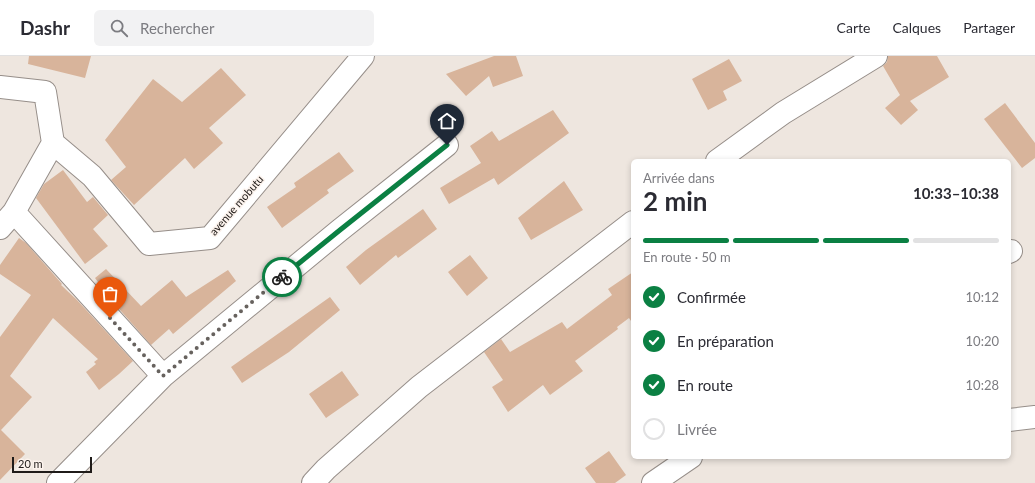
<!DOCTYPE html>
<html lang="fr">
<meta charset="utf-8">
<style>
body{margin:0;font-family:Lato,sans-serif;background:#f2f2f3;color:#2b2b33;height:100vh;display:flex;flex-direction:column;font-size:15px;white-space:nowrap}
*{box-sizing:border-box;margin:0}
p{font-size:13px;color:#7c7c81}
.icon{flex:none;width:22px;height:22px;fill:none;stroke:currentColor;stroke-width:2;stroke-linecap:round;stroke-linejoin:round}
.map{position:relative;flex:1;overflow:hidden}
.sheet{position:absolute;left:631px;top:103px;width:380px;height:300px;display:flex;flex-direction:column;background:#fff;border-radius:6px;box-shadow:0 2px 6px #0003}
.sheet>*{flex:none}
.scale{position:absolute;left:12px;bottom:10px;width:80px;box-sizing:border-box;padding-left:4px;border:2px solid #1f1b19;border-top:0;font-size:11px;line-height:14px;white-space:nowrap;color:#1f1b19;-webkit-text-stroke:3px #fcf3ed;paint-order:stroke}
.pin{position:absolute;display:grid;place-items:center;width:34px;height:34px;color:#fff;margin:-41px -17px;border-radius:50% 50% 50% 0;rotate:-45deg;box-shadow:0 0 4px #0007}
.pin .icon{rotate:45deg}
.courier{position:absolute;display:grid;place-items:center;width:40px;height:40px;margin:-20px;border:3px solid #0b8043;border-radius:50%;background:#fff;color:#222;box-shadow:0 1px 5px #0007}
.head em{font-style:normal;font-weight:700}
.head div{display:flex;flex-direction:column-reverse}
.head{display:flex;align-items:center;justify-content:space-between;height:68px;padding:0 12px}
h1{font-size:26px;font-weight:700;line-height:30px}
.bar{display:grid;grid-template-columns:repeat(4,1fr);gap:6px 4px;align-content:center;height:48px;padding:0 12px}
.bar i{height:5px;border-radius:3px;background:#e1e1e2}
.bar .selected{background:#0b8043}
.bar p{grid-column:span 4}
ol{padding:0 12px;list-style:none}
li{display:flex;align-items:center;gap:12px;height:44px}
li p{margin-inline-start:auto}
li .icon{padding:4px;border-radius:50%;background:#0b8043;color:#fff;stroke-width:4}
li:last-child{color:#7c7c81}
li i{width:22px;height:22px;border:2px solid #e1e1e2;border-radius:50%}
header{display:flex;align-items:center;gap:24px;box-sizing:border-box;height:56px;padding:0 20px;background:#fff;border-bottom:1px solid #e1e1e2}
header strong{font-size:19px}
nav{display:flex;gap:22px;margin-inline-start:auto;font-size:14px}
.search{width:280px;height:36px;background:#f2f2f3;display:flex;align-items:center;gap:10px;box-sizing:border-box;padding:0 14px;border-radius:6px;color:#7c7c81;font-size:15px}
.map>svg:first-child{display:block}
.building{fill:#d8b49b}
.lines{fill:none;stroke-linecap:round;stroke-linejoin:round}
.minor-casing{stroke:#968e89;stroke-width:24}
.minor{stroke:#fff;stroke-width:22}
.done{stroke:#67625e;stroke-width:4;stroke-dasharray:0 7.2}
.route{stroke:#0b8043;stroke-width:5}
.labels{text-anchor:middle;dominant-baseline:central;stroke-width:3;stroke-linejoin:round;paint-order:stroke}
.street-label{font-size:11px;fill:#1f1b19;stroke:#fcf3ed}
</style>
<header>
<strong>Dashr</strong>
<div class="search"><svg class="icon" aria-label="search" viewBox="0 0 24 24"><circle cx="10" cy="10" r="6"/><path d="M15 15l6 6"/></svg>Rechercher</div>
<nav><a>Carte</a><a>Calques</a><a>Partager</a></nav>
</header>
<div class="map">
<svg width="1035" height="427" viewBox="0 0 1035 427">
<rect width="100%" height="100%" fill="#eee6df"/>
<path class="building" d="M29 0H91L85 22 28 8Z
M494 0H516L523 20 493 31 489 20 466 40 446 18Z
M888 0H937L949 21 910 45 918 54 901 69 885 52 900 39 883 10 887 6Z
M729 3 742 25 723 35 727 44 708 54 692 23Z
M221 12 246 39 209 72 223 87 194 113 185 102 134 149 111 124 126 111 105 84 153 23 182 46Z
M1005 47 1035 87V102L1022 112 984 63Z
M553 54 569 77 498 129 494 122 449 148 440 132 481 107 470 90 492 75 499 85Z
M339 96 354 115 327 134 329 137 282 172 267 151 296 131 294 127Z
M63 114 87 146 93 141 108 159 93 173 108 190 85 208 36 142 44 128Z
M564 125 583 154 531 184 518 162Z
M423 153 437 173 398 202 396 199 360 229 346 211 366 194Z
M19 182 26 187 62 228 61 229 77 244 133 305 119 318 99 334 86 316 96 308 94 306 98 303 53 262 10 320 32 341 1 374 25 398 0 424V281L31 239 0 218V209Z
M470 199 488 222 467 240 448 216Z
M106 213 141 250 172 224 186 241 228 214 236 225 173 278 169 273 151 289 113 246 95 222Z
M633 216V268L629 262 617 271 618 273 575 305 583 315 550 339 543 329 508 356 492 331 503 324 484 296 501 283 510 296 562 266 567 273 612 239 608 233Z
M330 241 340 254 289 296 242 327 231 311Z
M342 315 359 339 326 362 309 338Z
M609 395 626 419 615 427H596L585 412Z"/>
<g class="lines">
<g class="minor-casing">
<path id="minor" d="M0 31 45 36 53 87 92 120 149 188 210 182 363 0
M717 105 783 57 876 0
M14 156 163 320
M0 172 14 156 53 87
M1009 196 1011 195
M1009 364 1035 361
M58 427 163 320 340 174 447 89
M313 427 326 413 419 331 633 166
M653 427 691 401"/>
</g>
<use href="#minor" class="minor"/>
</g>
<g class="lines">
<path class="done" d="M110 262 163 320 282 221"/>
<path class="route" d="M282 221 340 174 447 89"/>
</g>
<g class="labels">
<g class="street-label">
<text transform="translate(236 149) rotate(-49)">avenue mobutu</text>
</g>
</g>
</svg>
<div class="scale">20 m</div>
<div class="pin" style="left:110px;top:262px;background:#ea580c"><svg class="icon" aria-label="bag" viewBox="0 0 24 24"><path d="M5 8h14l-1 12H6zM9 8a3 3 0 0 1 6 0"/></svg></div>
<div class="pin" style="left:447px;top:89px;background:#1f2937"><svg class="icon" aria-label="home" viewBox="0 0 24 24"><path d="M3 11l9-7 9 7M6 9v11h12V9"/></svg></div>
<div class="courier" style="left:282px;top:221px"><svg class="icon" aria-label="bike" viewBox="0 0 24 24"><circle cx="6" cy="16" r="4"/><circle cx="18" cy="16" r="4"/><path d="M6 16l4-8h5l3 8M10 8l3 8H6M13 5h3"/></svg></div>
<section class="sheet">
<div class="head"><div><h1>2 min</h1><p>Arrivée dans</p></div><em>10:33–10:38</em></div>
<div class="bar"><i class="selected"></i><i class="selected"></i><i class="selected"></i><i></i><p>En route · 50 m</p></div>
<ol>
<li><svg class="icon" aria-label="check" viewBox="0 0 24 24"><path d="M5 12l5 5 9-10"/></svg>Confirmée<p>10:12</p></li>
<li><svg class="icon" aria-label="check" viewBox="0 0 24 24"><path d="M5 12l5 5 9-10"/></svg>En préparation<p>10:20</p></li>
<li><svg class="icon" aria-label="check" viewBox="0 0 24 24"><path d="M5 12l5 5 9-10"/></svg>En route<p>10:28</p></li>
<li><i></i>Livrée</li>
</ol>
</section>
</div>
